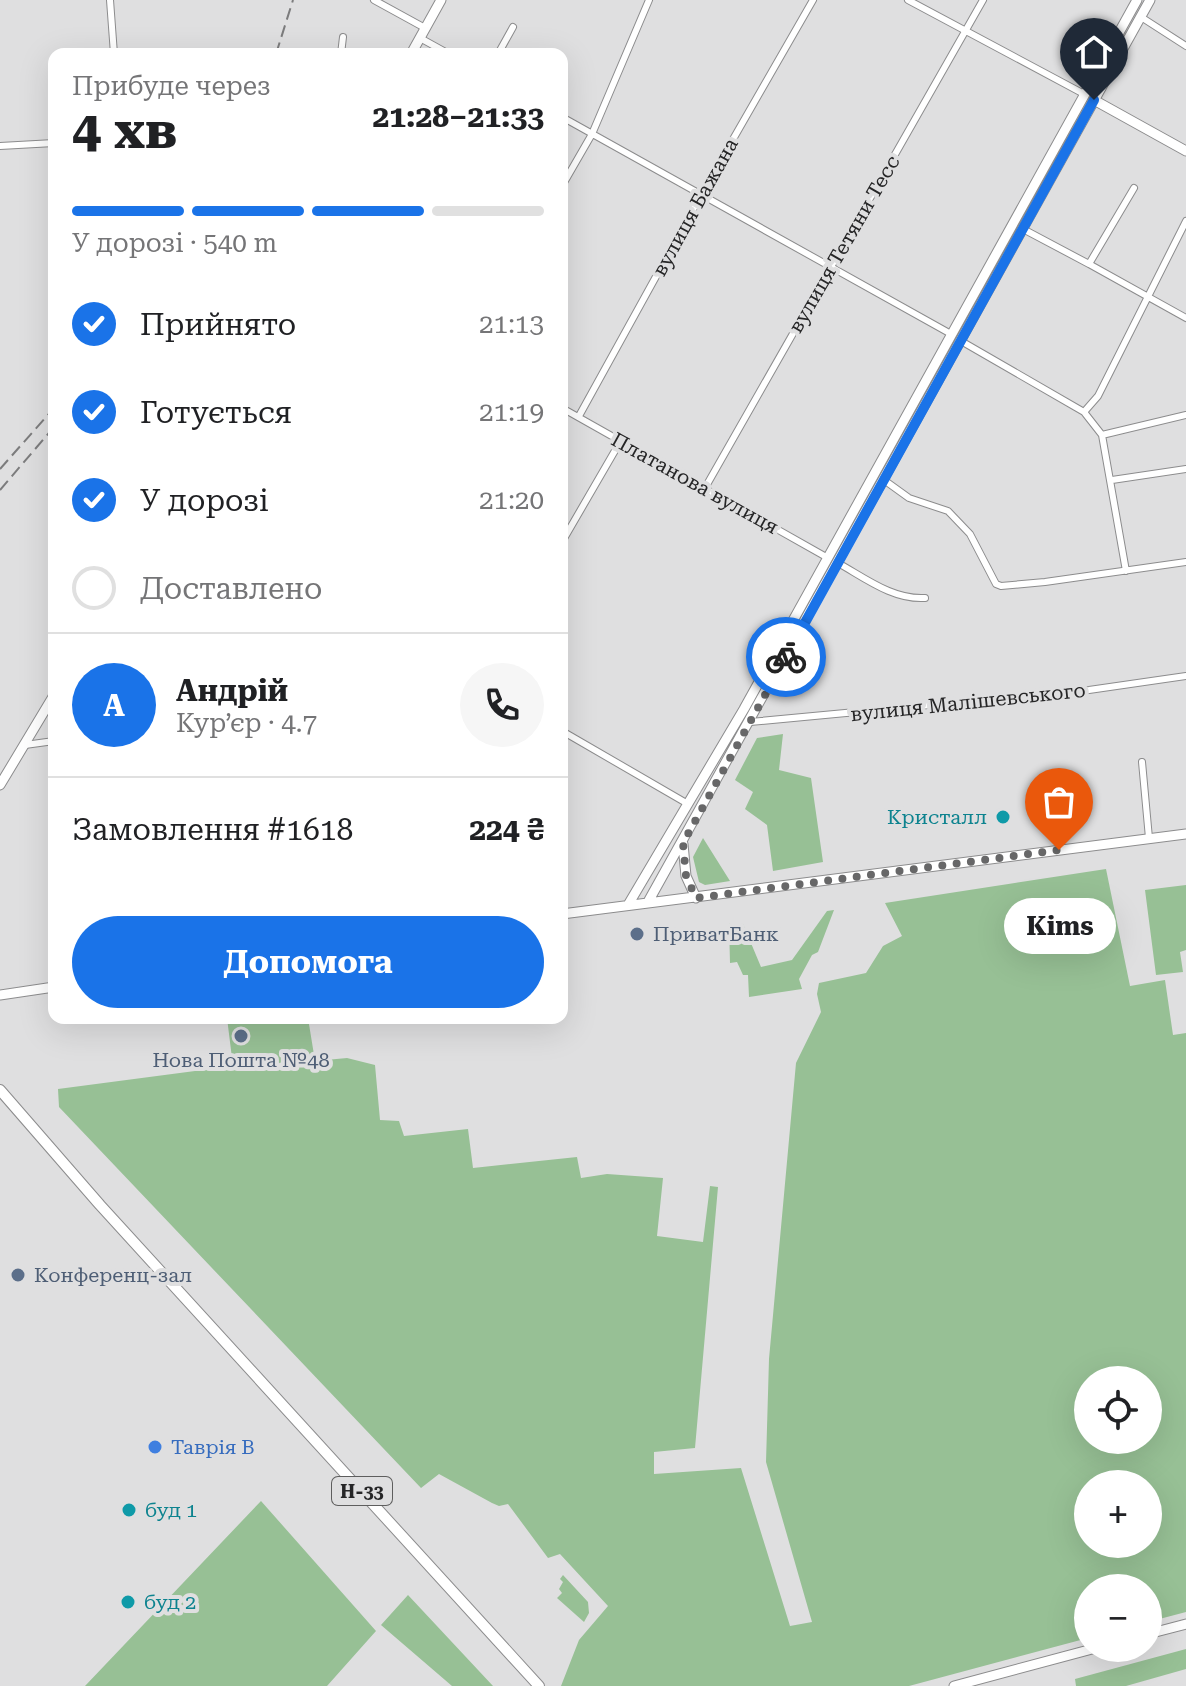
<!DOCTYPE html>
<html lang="uk">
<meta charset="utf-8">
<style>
body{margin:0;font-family:"Roboto Serif",serif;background:#f6f6f6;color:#202124;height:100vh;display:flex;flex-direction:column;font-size:30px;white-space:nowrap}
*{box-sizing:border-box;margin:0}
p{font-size:26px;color:#757577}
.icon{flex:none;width:44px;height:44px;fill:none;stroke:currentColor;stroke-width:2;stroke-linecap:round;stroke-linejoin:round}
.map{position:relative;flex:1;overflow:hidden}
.panel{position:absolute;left:48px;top:48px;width:520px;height:976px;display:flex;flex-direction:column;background:#fff;border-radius:16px;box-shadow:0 8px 32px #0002}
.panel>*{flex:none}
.buttons{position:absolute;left:1074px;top:1366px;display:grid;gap:16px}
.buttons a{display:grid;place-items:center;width:88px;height:88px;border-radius:50%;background:#fff;box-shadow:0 8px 32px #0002;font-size:40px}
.pin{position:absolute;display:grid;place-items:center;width:68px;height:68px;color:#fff;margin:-82px -34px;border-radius:50% 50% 50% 0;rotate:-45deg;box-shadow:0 0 8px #0007}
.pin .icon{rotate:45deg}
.courier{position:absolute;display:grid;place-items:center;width:80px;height:80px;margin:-40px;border:6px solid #1a73e8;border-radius:50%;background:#fff;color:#222;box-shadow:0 2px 10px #0007}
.bubble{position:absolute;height:56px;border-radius:28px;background:#fff;box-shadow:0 8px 32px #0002;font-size:26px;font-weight:700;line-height:56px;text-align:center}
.summary em{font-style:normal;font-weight:700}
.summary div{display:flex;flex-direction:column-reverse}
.summary{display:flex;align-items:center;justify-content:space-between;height:136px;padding:0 24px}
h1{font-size:52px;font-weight:700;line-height:60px}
.bar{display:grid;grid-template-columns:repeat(4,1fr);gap:12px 8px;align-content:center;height:96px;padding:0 24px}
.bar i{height:10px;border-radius:6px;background:#e0e0e0}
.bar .current{background:#1a73e8}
.bar p{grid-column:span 4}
.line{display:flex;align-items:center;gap:20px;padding:0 24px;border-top:2px solid #e0e0e0}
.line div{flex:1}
.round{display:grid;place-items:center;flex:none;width:84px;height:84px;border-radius:42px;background:#f6f6f6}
ol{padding:0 24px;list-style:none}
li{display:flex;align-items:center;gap:24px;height:88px}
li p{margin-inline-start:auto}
li .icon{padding:8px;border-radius:50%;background:#1a73e8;color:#fff;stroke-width:4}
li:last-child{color:#757577}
li i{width:44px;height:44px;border:4px solid #e0e0e0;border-radius:50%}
.primary-button{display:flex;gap:16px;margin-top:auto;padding:16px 24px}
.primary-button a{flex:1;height:92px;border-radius:48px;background:#1a73e8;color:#fff;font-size:32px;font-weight:700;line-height:92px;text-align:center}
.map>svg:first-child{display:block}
.green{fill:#97c095;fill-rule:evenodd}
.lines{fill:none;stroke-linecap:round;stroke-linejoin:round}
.street-casing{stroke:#8c8c8d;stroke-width:8}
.secondary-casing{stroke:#8c8c8d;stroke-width:11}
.primary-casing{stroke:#8c8c8d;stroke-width:12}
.street{stroke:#fff;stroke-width:6}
.secondary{stroke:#fff;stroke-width:9}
.primary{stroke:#fff;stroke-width:10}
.rail{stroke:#7c7c7d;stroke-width:2;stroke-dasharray:12 6;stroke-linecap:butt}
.done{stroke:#676768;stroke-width:8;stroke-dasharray:0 14.4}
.route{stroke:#1a73e8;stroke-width:10}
.culture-dot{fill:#0f9aa8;stroke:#dfdfe0;stroke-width:3}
.service-dot{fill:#5c6f8a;stroke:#dfdfe0;stroke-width:3}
.shop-dot{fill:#3f7fe0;stroke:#dfdfe0;stroke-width:3}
.labels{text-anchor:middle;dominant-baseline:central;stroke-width:8;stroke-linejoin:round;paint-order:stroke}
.shield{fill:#dfdfe0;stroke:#5e5e5e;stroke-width:2}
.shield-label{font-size:18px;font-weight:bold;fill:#262627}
.street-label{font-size:20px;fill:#262627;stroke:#dfdfe0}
.culture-label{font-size:20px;fill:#0d838f;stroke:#dfdfe0;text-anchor:start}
.service-label{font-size:20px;fill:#4e5e75;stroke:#dfdfe0;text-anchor:start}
.shop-label{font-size:20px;fill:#366cbe;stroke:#dfdfe0;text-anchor:start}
</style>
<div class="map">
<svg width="1186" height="1686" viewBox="0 0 1186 1686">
<rect width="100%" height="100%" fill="#dfdfe0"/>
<path class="green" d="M783 734 779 770 811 778 823 862 773 871 767 825 745 809 753 792 735 780 757 738Z
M703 838 730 881 705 885 699 882 693 857Z
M1106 869 1130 986 1165 980 1173 1035 1186 1033V1612L1148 1622V1588H1088V1638L909 1686H561L579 1640 608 1606 560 1554 548 1558 508 1504 499 1506 492 1503 439 1474 421 1488 59 1107 58 1089 233 1066 227 1018H308L315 1061 347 1058 375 1065 380 1120 399 1121 404 1136 468 1129 473 1168 577 1157 581 1178 607 1174 663 1178 657 1236 703 1242 710 1186 718 1187 695 1448 654 1452V1474L741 1468 790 1626 812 1622 766 1462 769 1359 796 1063 821 1012 817 994 819 983 866 973 883 946 902 936 885 903ZM1088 1380H1148V1440H1088ZM1088 1484H1148V1544H1088Z
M1186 885V950L1180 952 1183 972 1156 975 1145 890Z
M834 910 818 952 812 955 799 979 802 989 749 997 748 975H743L737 962 730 963 729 923 743 924 761 967 792 960 827 911Z
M261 1501 376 1631 327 1686H85Z
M563 1575 588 1602 589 1613 584 1622 557 1598 562 1593 559 1589 563 1582 560 1579Z
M408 1595 493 1686H452L381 1625Z
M1186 1649V1669L1126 1686H1076L1075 1679Z"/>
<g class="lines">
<g class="street-casing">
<path id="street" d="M110 0 114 54
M374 0 425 28
M908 0 1084 94
M1141 17 1186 46
M420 38 449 54
M341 54 343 37
M498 54 513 27
M562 117 951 334
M0 146 54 143
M562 186 592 134 649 0
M1134 188 1089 264 1186 318
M1023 229 1089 264
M961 341 1084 412 1102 435 1126 571
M562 408 828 558
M1084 412 1098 396 1186 221
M579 416 701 195 813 0
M1102 435 1186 415
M884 480 909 498 948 511 970 534 996 584 1001 586 1045 582 1186 562
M1112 480 1186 469
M705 488 983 0
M562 542 620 442
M838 563C865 578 893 600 925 598
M750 722 1089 690 1186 676
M562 731 688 804
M25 745 54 741
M1142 762 1149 838"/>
</g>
<g class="secondary-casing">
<path id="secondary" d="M411 54 441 0
M1094 100 1186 151
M0 785 54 695
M683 844 686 876 696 898
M648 902 1150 0
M628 905 744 709 1137 0
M562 914 1186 834
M0 995 54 987
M1148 1634 1186 1624
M954 1686 1096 1648"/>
</g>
<g class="primary-casing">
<path id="primary" d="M0 1090 100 1205 539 1686"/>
</g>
<use href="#street" class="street"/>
<use href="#secondary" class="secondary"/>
<use href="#primary" class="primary"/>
<path class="rail" d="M276 54 293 0
M0 469 54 408
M0 490 54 427"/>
</g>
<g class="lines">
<path class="done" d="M786 657 683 843 686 876 696 898 1059 850"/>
<path class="route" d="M786 657 1094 100"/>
</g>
<g class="culture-dot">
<circle cx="1003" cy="817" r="8"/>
<circle cx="129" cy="1510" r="8"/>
<circle cx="128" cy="1602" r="8"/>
</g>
<g class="service-dot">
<circle cx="637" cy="934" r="8"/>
<circle cx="241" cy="1036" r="8"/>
<circle cx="18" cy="1275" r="8"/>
</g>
<circle class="shop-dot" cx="155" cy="1447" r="8"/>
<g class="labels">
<rect class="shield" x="332" y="1477" width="60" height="28" rx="6"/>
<g class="shield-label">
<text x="362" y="1491">Н-33</text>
</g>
<g class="street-label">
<text transform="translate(695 207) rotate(-61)">вулиця Бажана</text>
<text transform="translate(844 244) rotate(-60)">вулиця Тетяни Тесс</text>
<text transform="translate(695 483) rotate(29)">Платанова вулиця</text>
<text transform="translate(968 702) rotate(-6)">вулиця Малішевського</text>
</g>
<g class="culture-label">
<text x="987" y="817" text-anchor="end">Кристалл</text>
<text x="145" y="1510">буд 1</text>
<text x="144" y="1602">буд 2</text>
</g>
<g class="service-label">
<text x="653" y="934">ПриватБанк</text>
<text x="241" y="1060" text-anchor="middle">Нова Пошта №48</text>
<text x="34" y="1275">Конференц-зал</text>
</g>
<g class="shop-label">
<text x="171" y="1447">Таврія В</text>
</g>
</g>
</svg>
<div class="buttons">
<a><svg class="icon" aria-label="locate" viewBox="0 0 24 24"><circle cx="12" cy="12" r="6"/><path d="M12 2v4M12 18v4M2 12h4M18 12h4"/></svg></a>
<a>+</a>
<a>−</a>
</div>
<div class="pin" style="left:1059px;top:850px;background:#ea580c"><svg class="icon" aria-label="bag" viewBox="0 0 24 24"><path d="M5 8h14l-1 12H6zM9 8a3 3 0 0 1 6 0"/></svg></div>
<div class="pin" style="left:1094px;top:100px;background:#1f2937"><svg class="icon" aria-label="home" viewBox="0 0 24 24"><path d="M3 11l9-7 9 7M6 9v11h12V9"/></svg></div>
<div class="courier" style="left:786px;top:657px"><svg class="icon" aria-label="bike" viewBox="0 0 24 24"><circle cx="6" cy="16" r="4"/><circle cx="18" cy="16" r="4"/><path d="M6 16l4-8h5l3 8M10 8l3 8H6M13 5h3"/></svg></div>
<div class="bubble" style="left:1004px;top:898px;width:112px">Kims</div>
<section class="panel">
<div class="summary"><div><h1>4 хв</h1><p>Прибуде через</p></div><em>21:28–21:33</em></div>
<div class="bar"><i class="current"></i><i class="current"></i><i class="current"></i><i></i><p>У дорозі · 540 m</p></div>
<ol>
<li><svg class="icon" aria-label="check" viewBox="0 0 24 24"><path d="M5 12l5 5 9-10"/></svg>Прийнято<p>21:13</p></li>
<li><svg class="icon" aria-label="check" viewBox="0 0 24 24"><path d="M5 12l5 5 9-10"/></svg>Готується<p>21:19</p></li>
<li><svg class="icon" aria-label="check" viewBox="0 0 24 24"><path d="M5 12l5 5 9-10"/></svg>У дорозі<p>21:20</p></li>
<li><i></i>Доставлено</li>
</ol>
<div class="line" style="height:144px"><b class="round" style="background:#1a73e8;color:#fff">А</b><div><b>Андрій</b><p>Кур’єр · 4.7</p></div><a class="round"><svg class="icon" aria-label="phone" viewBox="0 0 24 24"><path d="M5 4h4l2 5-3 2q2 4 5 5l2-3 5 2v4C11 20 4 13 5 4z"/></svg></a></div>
<div class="line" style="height:104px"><div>Замовлення #1618</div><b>224 ₴</b></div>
<div class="primary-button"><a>Допомога</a></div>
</section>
</div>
